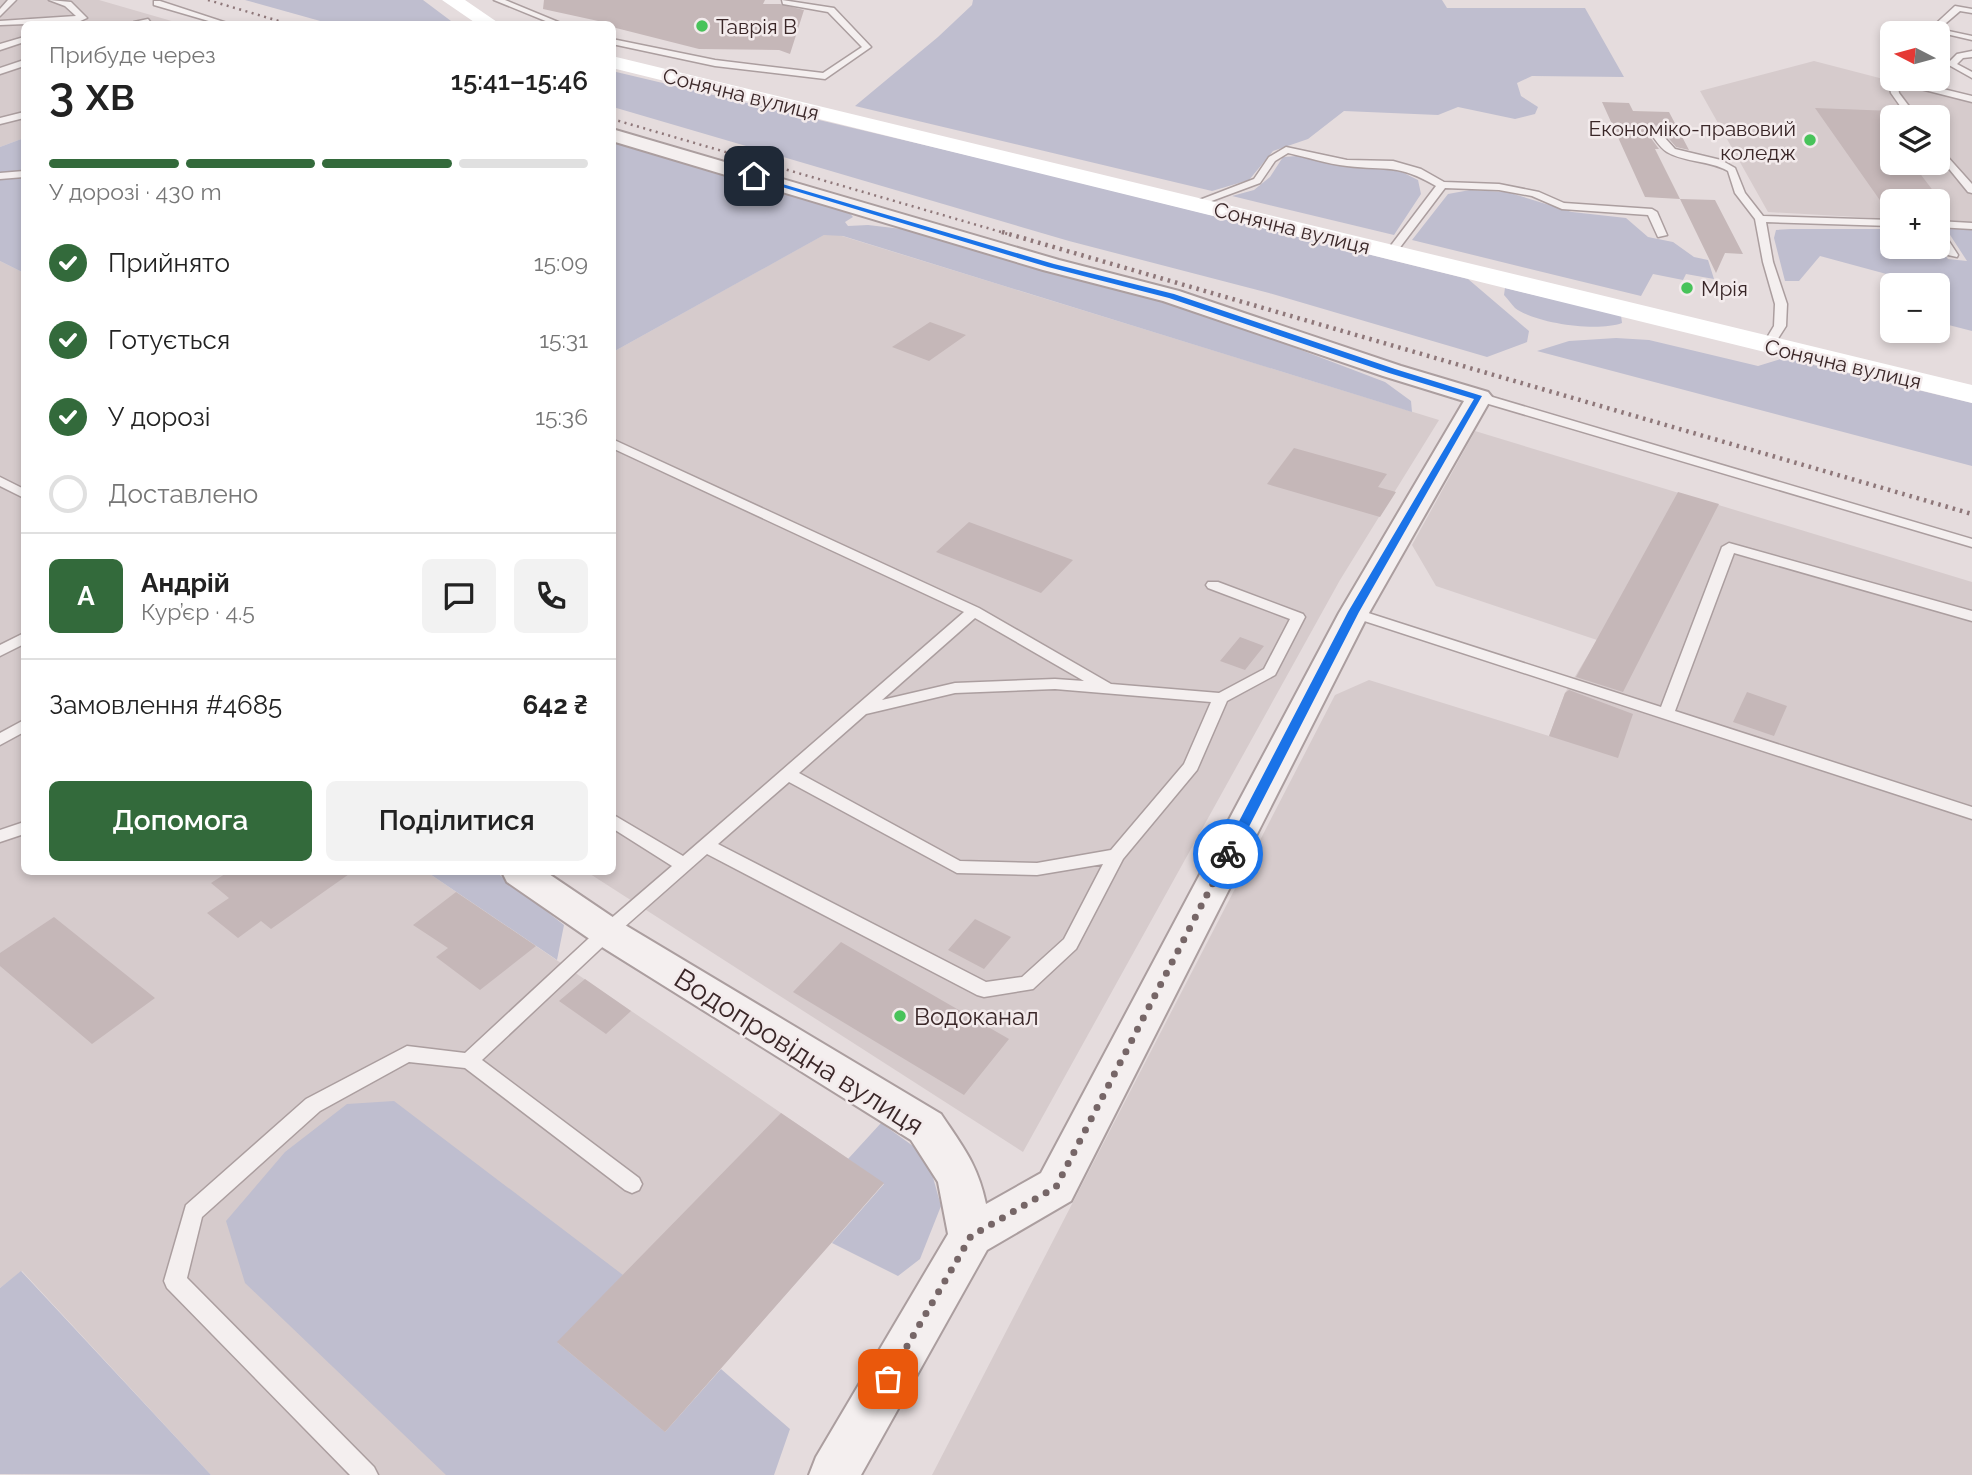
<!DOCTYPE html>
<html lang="uk">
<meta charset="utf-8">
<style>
body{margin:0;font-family:Raleway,sans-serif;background:#f2f2f2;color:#222;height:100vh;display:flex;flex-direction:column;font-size:26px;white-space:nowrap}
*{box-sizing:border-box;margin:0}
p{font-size:23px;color:#767676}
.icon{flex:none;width:38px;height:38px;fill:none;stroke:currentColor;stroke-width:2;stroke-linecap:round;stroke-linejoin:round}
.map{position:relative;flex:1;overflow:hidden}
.sheet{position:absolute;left:21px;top:21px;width:595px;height:854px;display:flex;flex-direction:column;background:#fff;border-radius:10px;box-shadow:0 4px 10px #0003}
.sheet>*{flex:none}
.needle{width:46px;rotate:276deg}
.controls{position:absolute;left:1880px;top:21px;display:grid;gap:14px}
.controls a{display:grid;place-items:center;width:70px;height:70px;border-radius:10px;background:#fff;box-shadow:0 4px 10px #0003;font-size:35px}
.pin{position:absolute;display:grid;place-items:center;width:60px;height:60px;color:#fff;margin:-30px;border-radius:14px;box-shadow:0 4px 10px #0006}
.courier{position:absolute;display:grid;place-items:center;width:70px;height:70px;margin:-35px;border:5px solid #1a73e8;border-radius:50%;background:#fff;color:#222;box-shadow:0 2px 9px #0007}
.head em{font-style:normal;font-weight:600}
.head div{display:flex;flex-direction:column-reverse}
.head{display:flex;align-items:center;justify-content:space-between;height:119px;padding:0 28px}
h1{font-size:46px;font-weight:600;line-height:52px}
.bar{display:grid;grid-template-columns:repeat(4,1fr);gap:10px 7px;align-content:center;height:84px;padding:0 28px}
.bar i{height:9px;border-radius:5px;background:#e0e0e0}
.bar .on{background:#336a3b}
.bar p{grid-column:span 4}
.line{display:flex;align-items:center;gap:18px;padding:0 28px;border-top:2px solid #e0e0e0}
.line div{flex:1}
.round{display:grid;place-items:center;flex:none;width:74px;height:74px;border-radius:10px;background:#f2f2f2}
ol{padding:0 28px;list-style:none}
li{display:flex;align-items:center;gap:21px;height:77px}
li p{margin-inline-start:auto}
li .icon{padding:7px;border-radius:50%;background:#336a3b;color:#fff;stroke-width:4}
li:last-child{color:#767676}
li i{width:38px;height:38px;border:4px solid #e0e0e0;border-radius:50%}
.cta{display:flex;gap:14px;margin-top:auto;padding:14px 28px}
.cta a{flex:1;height:80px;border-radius:10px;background:#336a3b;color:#fff;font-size:28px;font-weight:600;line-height:80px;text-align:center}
.cta a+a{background:#f2f2f2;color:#222}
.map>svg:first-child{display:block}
.built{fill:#d6cbcc;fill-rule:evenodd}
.green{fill:#bfbecf}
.building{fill:#c5b7b8}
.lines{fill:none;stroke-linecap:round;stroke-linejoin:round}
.lane-casing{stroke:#ab9e9f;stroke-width:3}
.street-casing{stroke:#ab9e9f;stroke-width:4}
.lane{fill:#f4efef;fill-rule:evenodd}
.street{fill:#f4efef;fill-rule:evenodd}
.secondary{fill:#fff;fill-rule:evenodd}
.rail-far1{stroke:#8e7779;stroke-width:2.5;stroke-dasharray:2 4.5;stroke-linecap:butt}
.rail{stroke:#8e7779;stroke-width:4.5;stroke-dasharray:2.5 5;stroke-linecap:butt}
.route{fill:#1a73e8}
.done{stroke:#766667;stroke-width:7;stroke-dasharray:0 12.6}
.poi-dot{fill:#48c35a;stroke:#f3ebec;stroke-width:2.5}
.labels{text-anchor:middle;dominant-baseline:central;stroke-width:5;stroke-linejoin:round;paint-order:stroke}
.far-poi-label{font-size:21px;fill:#3a2728;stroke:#f3ebec;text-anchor:start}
.far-street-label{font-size:21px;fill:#3a2728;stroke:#f3ebec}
.poi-label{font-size:24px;fill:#3a2728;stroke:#f3ebec;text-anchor:start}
.near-street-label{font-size:28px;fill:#3a2728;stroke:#f3ebec}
</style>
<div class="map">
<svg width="1972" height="1475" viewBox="0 0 1972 1475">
<rect width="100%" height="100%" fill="#e5dcdd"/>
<path class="built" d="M0 0H99L182 24H24V138L0 147Z
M1814 61 1972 102V223L1937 221V201H1892V219L1768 212 1700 91ZM1892 117H1937V163H1892Z
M829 232 1439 420 1340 580 1023 1152 587 872H612L613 352Z
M0 261 24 273V872H427L884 1183 627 1475H211L22 1271 0 1288Z
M1475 431 1972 582V1475H932L1335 695 1369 680 1549 736 1565 693 1597 640 1436 586 1412 545Z"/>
<path class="green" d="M245 0H423L455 24H331Z
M973 0H1442L1447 8H1585L1624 77 1532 76 1517 83 1521 96 1538 107 1535 114 1515 119 1458 107 1438 115 1344 111 1308 139 1273 151 1249 180 1212 191 855 106 938 37 972 5Z
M612 71 1013 166 1468 279 1529 331 1527 342 1487 357 1269 293 1069 241 613 107Z
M24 138V273L0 261V147Z
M612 141 847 210 853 217 845 222 848 226 868 225 902 229 1209 315 1385 382 1411 401 1412 412 843 236 824 235 613 352Z
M1297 156 1341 166 1400 171 1418 180 1421 194 1394 235 1232 196 1254 190 1270 177 1283 157Z
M1470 190 1507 192 1572 212 1626 218 1648 237 1673 242 1694 257 1708 260 1714 279 1686 274 1683 280 1653 274 1641 296 1412 240 1448 194Z
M1941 221 1972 223V331L1937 322V285H1927L1820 256 1799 281H1785L1774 238 1776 230 1791 229H1892V247L1937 245 1948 259 1967 261Z
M1505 288 1621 315 1622 323C1598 332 1536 324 1515 308 1511 304 1508 299 1504 295Z
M1616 338 1649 340 1758 366 1784 358 1972 403V466L1537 351 1569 341Z
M427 872H496L564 925 557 960Z
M394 1101 623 1275 558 1343 665 1432 721 1369 790 1429 774 1475H446L245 1283 226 1221 285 1152 347 1104Z
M881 1123 927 1156 941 1206 920 1259 898 1276 832 1243 884 1184 848 1159Z
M21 1271 211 1475 0 1474V1288Z"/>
<path class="building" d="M544 0H765L763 4H780L804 10 790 54 779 50 699 49 612 27V24L543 9Z
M1602 102 1629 103 1633 111 1669 112 1689 150 1676 147 1658 126 1650 125 1645 130 1659 149H1655L1680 199 1645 197Z
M1815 108 1892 111V163H1912L1947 209H1937V201H1892V207L1884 206Z
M1680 199 1715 200 1743 254 1725 253 1716 273Z
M930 322 966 335 929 361 892 347Z
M1294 448 1387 474 1378 487 1396 492 1380 517 1267 484Z
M1678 492 1719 504 1623 692 1576 677Z
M969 522 1073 560 1041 593 936 552Z
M1240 637 1264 646 1245 670 1220 661Z
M1569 690 1633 714 1618 758 1549 736 1565 693Z
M1747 692 1787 706 1774 736 1733 722Z
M228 872H352L271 929 261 921 238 938 207 913 229 898 211 883Z
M456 892 536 946 480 990 436 957 448 948 413 925Z
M54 917 155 998 92 1044 0 966V953Z
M975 919 1011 937 984 969 948 950Z
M841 942 1009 1039 964 1095 793 992Z
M585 979 631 1011 606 1034 559 1001Z
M781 1113 884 1183 665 1432 557 1342Z"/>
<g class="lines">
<g class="lane-casing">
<path id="lane" d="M8 0H16L0 16V9Z
M49 0 71 2 87 18 78 22 0 25V21L76 16 65 6Z
M494 0H505L563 24H553Z
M782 0 834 8 871 47 825 79 715 66 612 44V39L715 60 823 73 862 47 828 12 783 4Z
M154 1H160L230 24H219L154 5Z
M1955 6 1972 9V13L1960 11 1939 29 1972 36V40L1929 30Z
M148 19 151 23 133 24 134 22Z
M24 37V42L0 50V44Z
M1972 51V57L1963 58 1957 64 1972 72V78L1947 64 1957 54Z
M24 60V66L0 74V68Z
M1892 76V79H1902L1972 96V102L1897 83 1899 93 1917 117H1908L1891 93 1888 79Z
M24 112V118L0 124V118Z
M1650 128H1656L1675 149 1721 160 1735 168 1745 193 1763 216 1892 220V226L1766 222 1773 262 1787 304 1786 326 1772 348H1764L1762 346 1774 326 1775 304 1763 262 1755 219 1735 193 1728 171C1709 160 1686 163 1667 152 1659 147 1654 137 1648 130Z
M1937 145 1972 184V193L1968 192 1937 154Z
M1286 147 1347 160 1393 161 1421 169 1444 182 1499 184 1539 192 1564 203 1652 209 1657 212 1667 235 1658 237 1648 215 1562 209 1532 196 1499 190 1445 188 1395 254 1391 255 1386 252 1436 186C1397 163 1388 171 1347 166 1327 164 1307 157 1288 153L1275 161 1260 183 1198 206 1189 204 1254 179 1269 157Z
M24 171V177L0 179V173Z
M1937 221 1972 223V229L1937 227Z
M1937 228 1941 229 1958 255 1957 257 1948 255 1937 239Z
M1479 393 1972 539V547L1475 400 1473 397Z
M612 439 979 608 1111 684 1219 693 1264 669 1290 619 1208 588 1206 585 1208 582H1218L1303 614 1305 617 1275 675 1227 701 1197 770 1123 859 1076 949 1033 989 984 997 977 995 707 854 613 937 482 1060 639 1178 642 1184 639 1190 632 1193 625 1190 465 1068 409 1062 320 1111 202 1217 187 1278 374 1467 378 1475H350L167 1288 164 1281 186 1205 306 1099 407 1046 465 1053 601 927 672 866 612 828V814L683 856 964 612 612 448ZM975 618 1084 681 1055 679 955 683 882 700ZM1055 689 1211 702 1184 764 1111 850 1037 863 960 861 799 773 866 714 955 693ZM789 782 957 873 1037 875 1103 864 1064 939 1022 977 986 982 718 844Z
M0 477 24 489V498L0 486Z
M1729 543 1972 611V621L1734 553 1675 711 1972 807V819L1349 616 1347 613 1349 610H1359L1661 707 1722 547Z
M24 633V644L0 656V645Z
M24 720V732L0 745V733Z
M24 822V834L0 842V830Z"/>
</g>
<g class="street-casing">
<path id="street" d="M612 129 1059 260 1179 291 1401 366 1488 392 1492 397 1369 613 1071 1201 987 1250 861 1475H809L816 1457 948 1234 938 1182 911 1140 594 942 507 882 502 872H546L620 922 941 1114C963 1147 978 1165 986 1204L1041 1173 1339 613 1464 401 1383 376 1163 301 1043 270 612 141Z"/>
</g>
<use href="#lane" class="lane"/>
<use href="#street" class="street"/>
<path class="secondary" d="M442 0H465L500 24H477Z
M612 56 1972 385V403L612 68Z"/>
<path class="rail-far1" d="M208 0 289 24
M612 119 1008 234"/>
<path class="rail" d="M1002 232 1972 514"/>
</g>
<path class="route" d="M752 175 1054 264 1174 294 1395 369 1482 396 1359 612 1233 858 1228 859 1222 854 1348 612 1474 399 1389 373 1169 298 1048 267 752 178Z"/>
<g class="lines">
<path class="done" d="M888 1379 971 1236 1056 1187 1228 854"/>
</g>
<g class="poi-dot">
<circle cx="702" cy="26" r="7"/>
<circle cx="1810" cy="140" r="7"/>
<circle cx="1687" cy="288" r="7"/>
<circle cx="900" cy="1016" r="7"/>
</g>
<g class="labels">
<g class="far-poi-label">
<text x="716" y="26">Таврія В</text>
<text x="1796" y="128" text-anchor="end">Економіко-правовий<tspan x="1796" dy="24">коледж</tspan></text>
<text x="1701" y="288">Мрія</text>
</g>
<g class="far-street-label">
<text transform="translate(741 94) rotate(14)">Сонячна вулиця</text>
<text transform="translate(1292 228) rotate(14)">Сонячна вулиця</text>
<text transform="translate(1843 364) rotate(13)">Сонячна вулиця</text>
</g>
<g class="poi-label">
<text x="914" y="1016">Водоканал</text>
</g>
<g class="near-street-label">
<text transform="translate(799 1052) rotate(32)">Водопровідна вулиця</text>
</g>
</g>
</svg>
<div class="controls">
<a><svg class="needle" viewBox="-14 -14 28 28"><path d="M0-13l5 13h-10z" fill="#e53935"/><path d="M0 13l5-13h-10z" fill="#767676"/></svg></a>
<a><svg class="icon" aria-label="layers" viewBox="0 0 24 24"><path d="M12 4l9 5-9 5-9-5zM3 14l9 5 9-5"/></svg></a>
<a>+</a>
<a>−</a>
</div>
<div class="pin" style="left:888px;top:1379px;background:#ea580c"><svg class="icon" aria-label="bag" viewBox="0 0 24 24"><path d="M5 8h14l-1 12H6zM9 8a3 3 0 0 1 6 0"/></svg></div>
<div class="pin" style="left:754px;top:176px;background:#1f2937"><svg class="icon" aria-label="home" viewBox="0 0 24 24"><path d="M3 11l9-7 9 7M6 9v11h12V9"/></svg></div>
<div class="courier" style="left:1228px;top:854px"><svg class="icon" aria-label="bike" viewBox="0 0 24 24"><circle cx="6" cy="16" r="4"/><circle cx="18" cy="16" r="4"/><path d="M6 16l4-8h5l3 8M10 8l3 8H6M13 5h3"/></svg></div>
<section class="sheet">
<div class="head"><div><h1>3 хв</h1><p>Прибуде через</p></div><em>15:41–15:46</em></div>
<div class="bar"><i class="on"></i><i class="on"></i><i class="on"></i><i></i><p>У дорозі · 430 m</p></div>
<ol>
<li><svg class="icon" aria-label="check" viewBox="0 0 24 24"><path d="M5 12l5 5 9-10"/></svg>Прийнято<p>15:09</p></li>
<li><svg class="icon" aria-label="check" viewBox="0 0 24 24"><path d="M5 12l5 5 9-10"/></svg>Готується<p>15:31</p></li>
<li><svg class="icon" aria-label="check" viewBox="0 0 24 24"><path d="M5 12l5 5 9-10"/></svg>У дорозі<p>15:36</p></li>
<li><i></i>Доставлено</li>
</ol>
<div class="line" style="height:126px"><b class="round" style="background:#336a3b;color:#fff">А</b><div><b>Андрій</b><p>Кур’єр · 4.5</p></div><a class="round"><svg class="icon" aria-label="chat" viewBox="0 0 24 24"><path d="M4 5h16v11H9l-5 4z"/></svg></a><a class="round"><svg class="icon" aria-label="phone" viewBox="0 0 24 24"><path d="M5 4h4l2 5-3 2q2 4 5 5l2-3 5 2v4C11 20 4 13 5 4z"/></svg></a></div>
<div class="line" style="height:91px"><div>Замовлення #4685</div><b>642 ₴</b></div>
<div class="cta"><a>Допомога</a><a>Поділитися</a></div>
</section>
</div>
